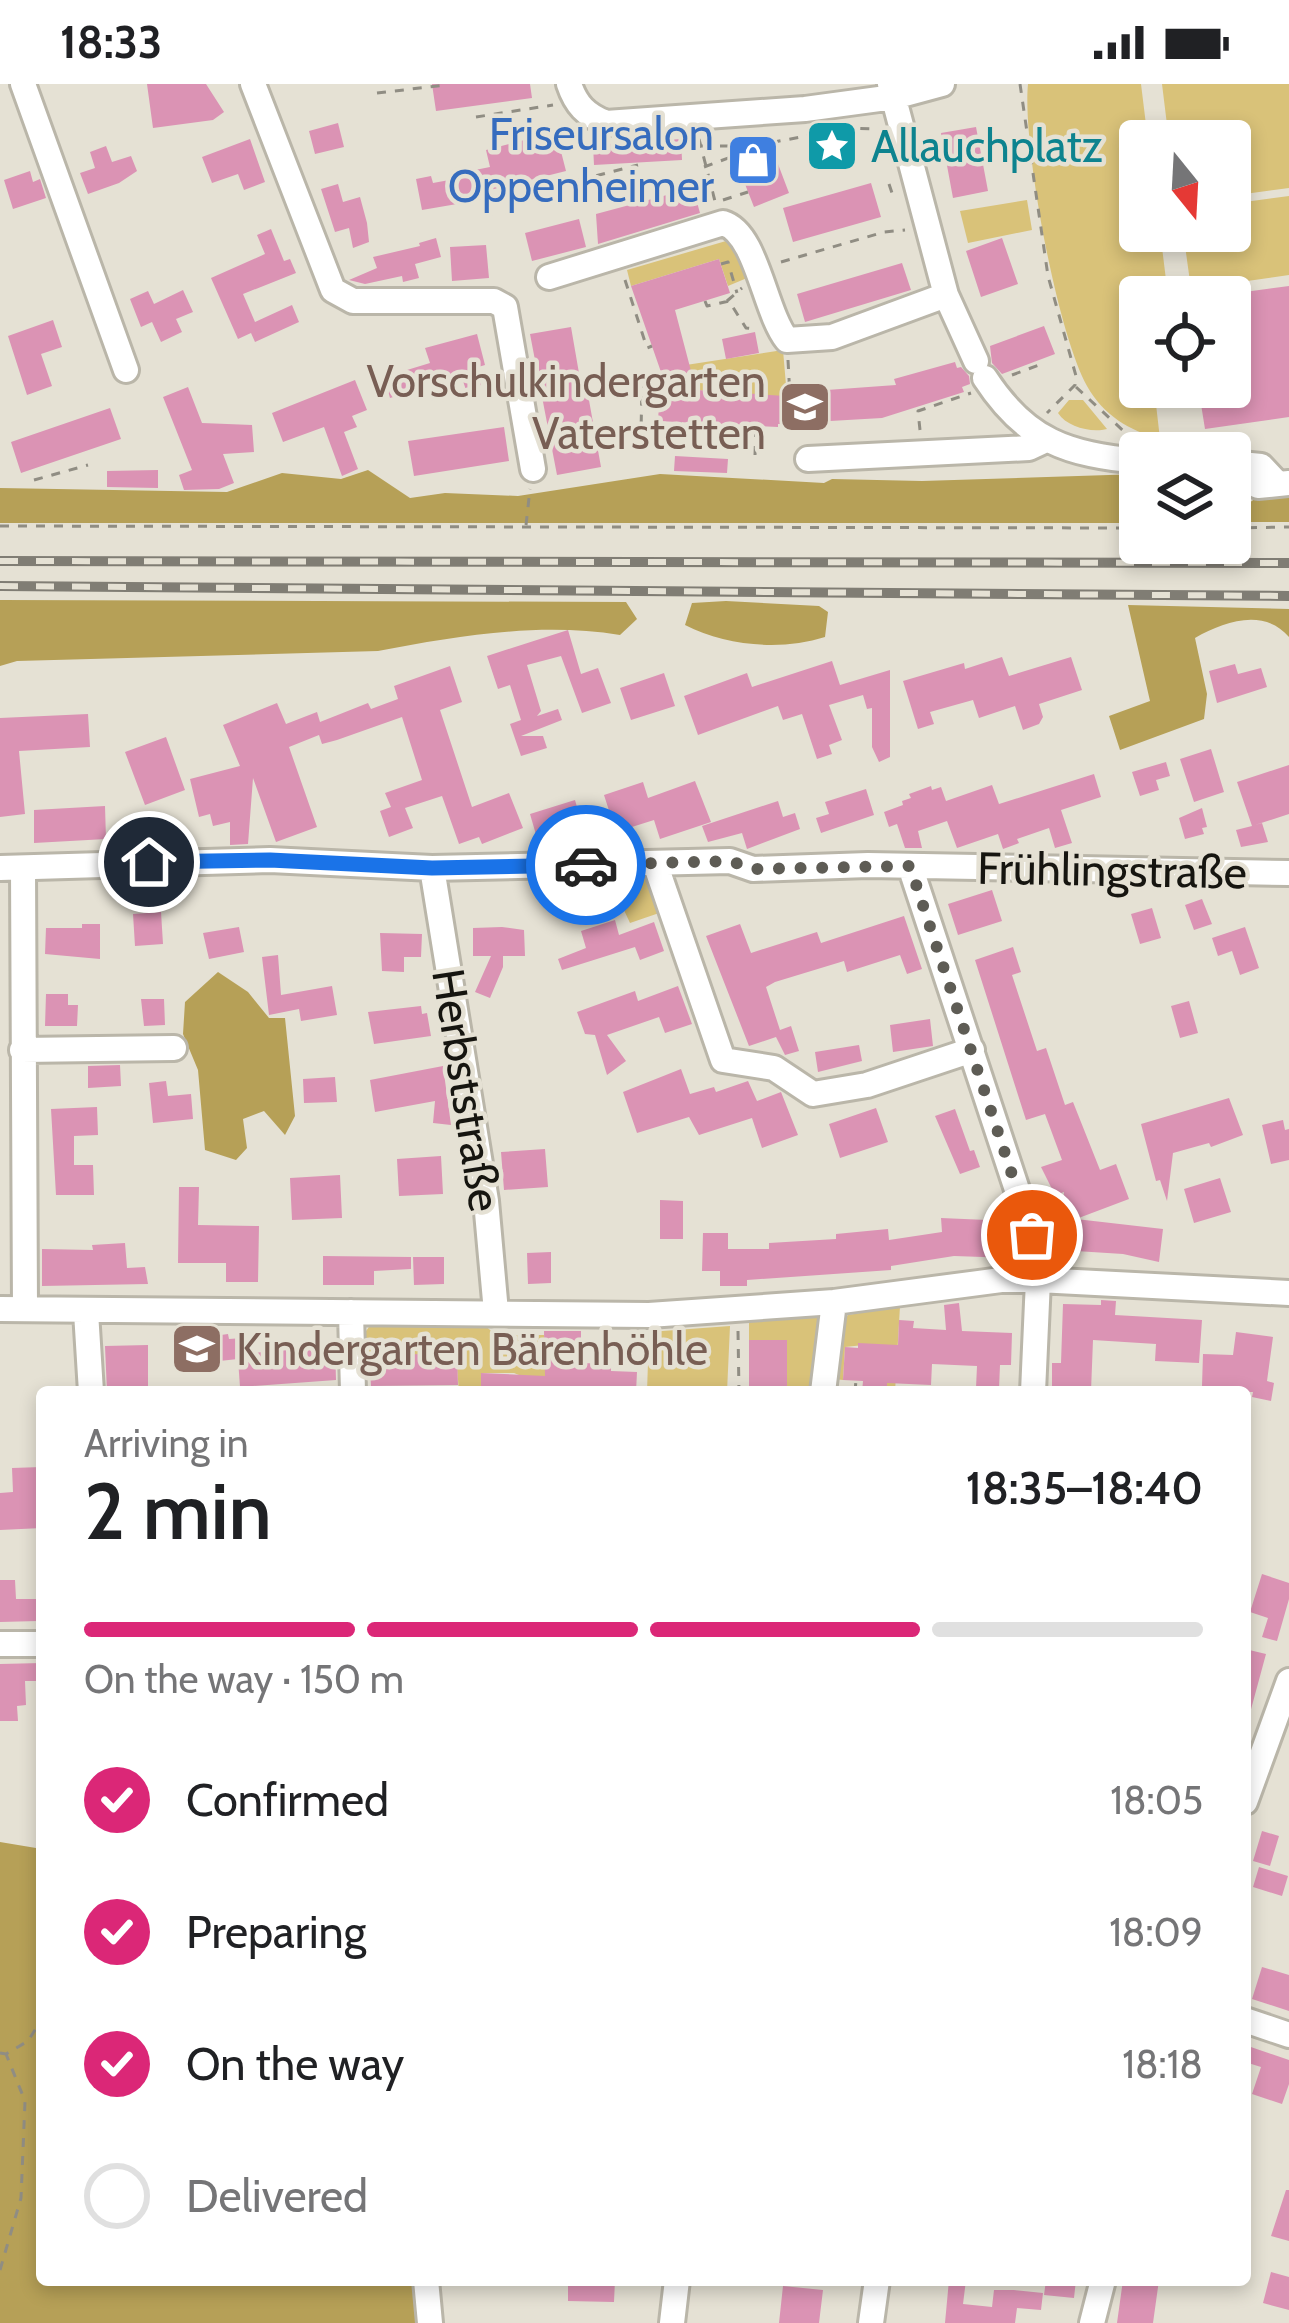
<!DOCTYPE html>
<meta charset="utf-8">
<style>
body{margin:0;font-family:Cabin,sans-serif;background:#f2f2f2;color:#202124;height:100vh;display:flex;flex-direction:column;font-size:45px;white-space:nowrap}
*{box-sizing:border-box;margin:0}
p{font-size:39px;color:#757577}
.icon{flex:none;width:66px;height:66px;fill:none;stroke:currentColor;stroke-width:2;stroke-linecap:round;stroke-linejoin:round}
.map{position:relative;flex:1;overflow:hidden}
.panel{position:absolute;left:36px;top:1302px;width:1215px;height:900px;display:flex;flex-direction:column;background:#fff;border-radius:12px;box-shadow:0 6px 18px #0003}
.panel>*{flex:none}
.needle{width:78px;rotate:162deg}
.fabs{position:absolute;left:1119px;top:36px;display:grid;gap:24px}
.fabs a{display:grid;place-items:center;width:132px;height:132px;border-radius:12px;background:#fff;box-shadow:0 6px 18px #0003;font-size:60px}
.pin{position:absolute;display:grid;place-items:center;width:102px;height:102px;color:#fff;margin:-51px;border:6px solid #fff;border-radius:50%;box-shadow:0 3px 12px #0007}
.courier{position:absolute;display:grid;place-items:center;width:120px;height:120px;margin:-60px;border:9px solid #1a73e8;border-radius:50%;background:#fff;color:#222;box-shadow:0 3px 15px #0007}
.summary em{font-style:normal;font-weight:600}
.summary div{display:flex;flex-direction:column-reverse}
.summary{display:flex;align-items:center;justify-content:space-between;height:204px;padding:0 48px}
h1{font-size:78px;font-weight:600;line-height:90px}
.bar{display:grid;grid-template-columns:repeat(4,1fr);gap:18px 12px;align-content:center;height:144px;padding:0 48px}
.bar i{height:15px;border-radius:9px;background:#e0e0e0}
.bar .active{background:#db2777}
.bar p{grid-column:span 4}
ol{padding:0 48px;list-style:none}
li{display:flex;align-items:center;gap:36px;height:132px}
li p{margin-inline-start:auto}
li .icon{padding:12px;border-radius:50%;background:#db2777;color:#fff;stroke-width:4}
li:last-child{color:#757577}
li i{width:66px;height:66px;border:6px solid #e0e0e0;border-radius:50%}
.status{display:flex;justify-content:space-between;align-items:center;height:84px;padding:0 60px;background:#fff;direction:ltr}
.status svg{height:33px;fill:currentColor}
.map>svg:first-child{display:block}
.green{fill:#d9c279}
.forest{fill:#b6a057}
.building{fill:#db93b4}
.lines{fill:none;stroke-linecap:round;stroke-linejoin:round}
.minor-casing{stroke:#bab6a9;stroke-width:30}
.path{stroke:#908d83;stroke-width:3;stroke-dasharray:9 9;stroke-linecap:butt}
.minor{stroke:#fff;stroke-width:24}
.rail-casing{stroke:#807d74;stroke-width:10}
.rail{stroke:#e5e1d4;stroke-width:6;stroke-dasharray:18;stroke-linecap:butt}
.done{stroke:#5e5c55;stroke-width:12;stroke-dasharray:0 21.6}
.route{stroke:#1a73e8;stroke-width:15}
.labels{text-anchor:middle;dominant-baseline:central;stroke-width:9;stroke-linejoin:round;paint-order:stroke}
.shop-label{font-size:45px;fill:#366cbe;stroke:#e5e1d4;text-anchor:end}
.culture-label{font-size:45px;fill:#0d838f;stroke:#e5e1d4;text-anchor:start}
.education-label{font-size:45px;fill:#785e54;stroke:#e5e1d4;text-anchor:end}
.street-label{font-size:45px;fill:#161510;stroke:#e5e1d4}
</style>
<div class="status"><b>18:33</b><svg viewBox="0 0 49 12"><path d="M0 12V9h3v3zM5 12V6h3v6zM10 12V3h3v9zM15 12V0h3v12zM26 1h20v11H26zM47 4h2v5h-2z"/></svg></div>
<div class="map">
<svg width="1289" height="2239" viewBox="0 0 1289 2239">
<rect width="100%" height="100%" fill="#e5e1d4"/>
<path class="green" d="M1028 0H1141L1148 57H1140V147H1160L1167 204 1141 208 1140 303H1154L1160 355C1129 346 1104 332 1087 302 1057 248 1022 61 1028 0Z
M1162 0H1289V104L1230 112V57H1169Z
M1289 112V191L1191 205 1183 147H1230V120Z
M1027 116 1032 146 968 159 960 127Z
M726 157 736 166 747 194 728 202 719 175 631 202 627 186Z
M783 266 787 313 693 306 686 281Z
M1069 316H1083L1107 345C1091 349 1067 343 1058 329Z
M609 794H652L665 827 630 839Z
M900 1222 895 1308H887L873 1260 845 1263 843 1296 833 1295 841 1239 848 1231Z
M815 1230 820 1234 814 1308H787V1256H749V1236Z
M371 1240H483L496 1251H544L561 1308 514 1289H482L481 1307 459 1308 456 1271 365 1273 364 1250Z
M730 1242 727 1308H647L649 1248Z"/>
<path class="forest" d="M368 386 410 414 445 409 518 412 660 390 824 399 832 395 922 397 1140 390V439H0V404L227 408 282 389 341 395Z
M1289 409V438H1230V432L1262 410Z
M0 516 626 518 637 535 620 551C540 538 457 552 378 567L17 577 0 582Z
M726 517 819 522 828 528 825 553C781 567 726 562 685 541L692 519Z
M1128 521 1289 525V553C1264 524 1225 537 1195 554L1207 610 1204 635 1120 666 1109 632 1150 617Z
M218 888 248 908 269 934H285L295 1032 285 1051 264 1027 243 1035 247 1064 236 1076 205 1066 198 986 183 950 185 918Z
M0 1758 42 1765V2196H412L416 2239H0Z"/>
<path class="building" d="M147 0H206L224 28 213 36 153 44Z
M432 0H530L532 14 436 27Z
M338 39 344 63 315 70 309 47Z
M976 43 988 107 953 114 941 49Z
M556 48 566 87 490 106 492 114 422 126 416 95 431 92 433 99 471 92 470 87 490 83 486 66Z
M250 55 265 98 244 106 238 90 212 99 202 73Z
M681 55 682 76 594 81 593 61Z
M106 62 112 78 131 72 137 87 119 99 88 110 80 89 95 84 90 68Z
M778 80 789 109 754 123 741 90Z
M30 87 33 98 40 95 46 114 13 125 4 96Z
M871 99 881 133 793 158 783 124Z
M338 100 343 118 360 113 367 139 369 158 353 164 349 144 335 148 321 105Z
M693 104 700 129 598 160 596 130Z
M579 135 586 163 532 177 525 149Z
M271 145 284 177 290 175 296 189 243 210 255 238 292 221 299 238 255 258 251 249 238 255 211 194 265 170 257 151Z
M436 154 441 173 415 180 419 194 403 198 402 192 365 200 349 196 377 184 373 173 420 162 419 159Z
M1002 154 1018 200 981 213 966 167Z
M486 161 489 194 452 197 450 163Z
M719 175 730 209 675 226 696 306 800 313 799 308 896 301 894 295 955 278 957 284 961 283 969 292 970 300 962 303 964 308 882 334 778 340V343L658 337 661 288 631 202Z
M902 179 911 206 805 238 797 210Z
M1289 202V333L1205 345 1200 314 1158 318 1156 303H1230V210Z
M183 206 193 228 176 235 182 248 161 258 152 238 141 243 130 215 148 207 154 220Z
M53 236 62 263 41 270 52 302 27 311 8 252Z
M1044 242 1055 270 1002 290 992 279 990 262Z
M571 243 580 295 585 294 601 383 557 391 530 250Z
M755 248 759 269 726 275 722 255Z
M477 250 485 281 475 284 481 301 466 306 460 288 425 298 426 303 390 314 384 293 430 279 425 264Z
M355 296 367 326 352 332 357 343 344 348 358 385 342 392 324 343 283 358 272 329Z
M188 303 202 339 252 341 254 368 223 370 234 399 219 405 184 406 179 391 192 386 163 313Z
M110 324 121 355 21 389 11 358Z
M504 343 509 377 414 392 408 357Z
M675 372 728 375 727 389 674 387Z
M158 386V404L107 403V387Z
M568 546 581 590 598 584 611 619 582 629 561 572 527 581 541 627 537 632 558 625 562 636 521 652H543L547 664 521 672 510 640 521 636 510 601 498 605 487 572Z
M1002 573 1009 592 1071 573 1082 606 1039 620 1043 633 1039 640 1023 646 1015 622 979 634 973 616 930 628 934 640 918 645 903 597 964 579 965 585Z
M832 577 840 601 890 586V673L879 678 872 663V624L867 625 863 611 829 621 842 656 829 661 832 670 817 675 802 630 783 636 778 622 698 651 684 612 747 589 752 603Z
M1235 580 1238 590 1261 584 1267 603 1217 619 1209 587Z
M450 582 462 618 440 626 472 723 509 709 523 744 482 760 479 753 459 760 442 712 405 724 413 744 389 753 380 727 391 723 385 709 422 696 402 633 337 656 322 660 319 651 289 663 317 743 276 758 253 694 248 760 230 761V738L213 742 210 730 199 733 190 695 240 682 223 641 277 619 286 640 317 628 320 638 368 619 371 625 398 615 394 602Z
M664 589 675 622 631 636 620 604Z
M88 630 90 663 19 667 25 730 0 733V634Z
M166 653 185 706 145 721 125 668Z
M1211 665 1224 708 1194 718 1180 675Z
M1166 678 1170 692 1156 696 1159 706 1140 712 1132 688Z
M1289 681V730L1255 741 1262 739 1268 758 1241 763 1236 746 1252 742 1237 698Z
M1094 690 1101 713 1061 726 1072 759 1055 764 1049 744 1017 755 1019 759 1003 765 998 750 957 764 947 737 918 747 922 764H905L897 740 889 743 884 728 903 721 902 717 911 714 909 710 931 702 932 706 941 703 946 717 992 701 999 720Z
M695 697 711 738 660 755 654 736 616 748 604 711 643 698 648 714Z
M866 705 874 731 821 749 816 734 829 730 825 718Z
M575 716 584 748 539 761 530 730Z
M778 717 783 733 795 729 800 745 747 765 742 749 708 758 702 742Z
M105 722 106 755 34 759V726Z
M1202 724 1207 743 1202 744 1204 750 1185 755 1179 734Z
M992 806 1002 837 958 851 948 820Z
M1202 815 1212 840 1194 846 1185 821Z
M1152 824 1161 854 1140 860 1131 830Z
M161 828 163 860 135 862 133 830Z
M904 832 922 885 907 890 900 871 847 888 844 877 775 898 766 903 780 946 791 942 799 967 785 971 776 953 749 962 706 852 740 840 751 869 817 848 821 859Z
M615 836 619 851 654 838 664 867 640 876 635 863 562 886 558 875 586 864 581 847Z
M82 840H100V875L45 870 46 844H82Z
M239 843 244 868 209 875 203 849Z
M502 843 524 846 525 872H503V883L490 914 475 908 491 872H473V844Z
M1245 843 1259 884 1240 891 1232 867 1218 872 1212 854Z
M380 849 422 850 421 873H404V888L382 887Z
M1013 863 1021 888 1012 891 1037 967 1046 964 1065 1021 1073 1018 1100 1086 1116 1080 1129 1115 1076 1135 1163 1145 1159 1178 1123 1170 1060 1166 1064 1108 1055 1111 1041 1083 1062 1076 1045 1030 1026 1036 975 876Z
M278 871 281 911 332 902 337 931 301 937 299 925 269 931 262 873Z
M678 902 692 940 665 949 659 933 607 951 626 977 607 991 595 951 585 950 577 928 635 907 638 917Z
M46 910H68V921H78L77 942H45Z
M141 915H164L165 941 144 942Z
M1189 917 1198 949 1180 954 1171 922Z
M421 922 422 930 427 929 431 952 374 960 368 928Z
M930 935 933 962 893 968 890 941Z
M859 961 862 977 818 988 815 968Z
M120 981 121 1002 88 1004V982Z
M443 982 451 1041 433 1039 435 1017 375 1028 370 996Z
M681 985 690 1010 714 1003 716 1008 748 997 757 1017 781 1008 798 1051 762 1064 752 1034 699 1051 689 1033 637 1049 623 1008Z
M335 993 337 1018 304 1019 303 995Z
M166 997 168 1012 191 1010 193 1035 153 1039 149 999Z
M1229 1014 1243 1051 1211 1063 1209 1059 1173 1069 1167 1117 1160 1096 1156 1097 1141 1040Z
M97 1023 98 1051 74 1052V1081H93L94 1111H56L51 1025Z
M876 1024 888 1058 840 1074 829 1040Z
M955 1025 970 1067 974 1066 980 1083 960 1090 935 1032Z
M1283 1036 1285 1046 1289 1045V1076L1271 1080 1262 1041Z
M545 1065 548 1103 504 1106 501 1068Z
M441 1072 443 1110 399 1112 397 1075Z
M340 1091 342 1134 292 1136 290 1094Z
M1220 1094 1231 1128 1194 1139 1184 1105Z
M179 1103H199L198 1141 259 1142 258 1198H226V1179H178Z
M660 1116 683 1117V1155H660Z
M941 1134 1010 1137 1018 1170 1012 1174 954 1172 891 1182V1186L747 1196V1202H720V1187H702L703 1149H728V1165H769V1159L836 1155V1150L888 1145 889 1156 942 1148Z
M125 1159 127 1184 145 1183 148 1200 42 1202V1165L93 1166 92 1161Z
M551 1168V1199L528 1200 527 1169Z
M323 1172 411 1173V1185L374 1187V1201H323Z
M413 1173H444V1200L414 1201Z
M1101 1216 1116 1217 1115 1231 1202 1236 1199 1279 1155 1277 1156 1260 1093 1256 1091 1307 1052 1305V1279H1061L1063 1220 1101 1221Z
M959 1219 962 1247 1012 1249 1011 1281H1000L999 1305 976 1304 977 1282 932 1280 931 1301 887 1299V1308H862L863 1297 843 1296 845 1263 858 1264V1259L898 1261 899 1236 914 1237 913 1244 946 1246 944 1221Z
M544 1247H581V1279L611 1280V1287L637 1288 636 1308H481V1289L545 1292Z
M1236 1248 1273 1253 1267 1297 1274 1299 1271 1317 1252 1313 1253 1308H1213L1214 1302H1202L1203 1270 1233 1271Z
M228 1250 229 1255 243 1254 244 1270 335 1260 336 1296 240 1303 238 1275 210 1278 207 1253Z
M749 1256H787V1308H749Z
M148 1261V1308H107L105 1262Z
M422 1270 457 1271 458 1301 371 1302 369 1272Z
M42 1383V1444L0 1446V1409L13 1408 12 1384Z
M1262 1490 1289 1499V1515L1277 1557 1262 1553 1268 1534 1250 1528Z
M0 1496H15L16 1515H37L38 1537 0 1538Z
M1245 1565 1266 1570 1250 1629 1245 1628Z
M42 1579V1597H25L26 1621 17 1622 18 1637H0V1580Z
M1262 1747 1279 1752 1270 1782 1253 1777Z
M1259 1783 1288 1792 1282 1812 1253 1803Z
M1262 1883 1289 1891V1927L1252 1915Z
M1245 1961 1289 1976V2000L1282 2020 1252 2010 1261 1983 1245 1978Z
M1286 2106H1289V2157L1271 2152Z
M1271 2188 1289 2193V2226L1263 2219Z
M568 2196H615L614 2218 568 2217Z
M949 2196H966L963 2220 992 2223 994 2206H1014L1043 2209 1041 2226 1017 2224 1015 2239H945Z
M1046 2196H1076L1074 2214 1044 2211Z
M1123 2196H1159L1153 2239H1117Z
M783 2202 823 2206 819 2239H779Z"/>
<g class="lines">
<g class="minor-casing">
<path id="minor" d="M23 0 126 286
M253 0 333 206 353 217H494L505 223 533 385
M569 0C576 21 586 31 606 39L805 25 894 13 942 0
M890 0 946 211 976 277
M549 193 723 139C757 149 764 227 787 256L832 253 946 211
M985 294C1026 357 1068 371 1140 377
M808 375 1029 364 1044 357
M1230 379 1261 382 1276 398
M1230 387 1258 402 1289 399
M655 779 723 976 774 984 813 1010 867 1001 972 966
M910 782 1032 1151 1038 1196 1033 1308
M0 784 270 776 432 784 730 777 753 785 868 781 1289 789
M23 784 25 1225
M432 784 486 1117 496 1228
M22 966 174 964
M0 1225 649 1231 834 1218 1001 1196H1038L1289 1209
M86 1228 91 1308
M351 1228 353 1308
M823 1308 834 1218
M0 1560H42
M1245 1718 1289 1597
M1245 1936 1289 1951
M426 2196 430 2239
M672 2239 677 2196
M871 2239 877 2196
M1092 2239 1103 2196"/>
</g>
<path class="path" d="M1020 0 1048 192 1076 292 1075 301 1047 329
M377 9 446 1
M476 33 553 21
M699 55 716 121
M702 62H752
M704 83 769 59 849 44 876 45
M889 100 893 112H896
M509 114 638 81
M723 116 748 108
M781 178 884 148 905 146
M721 180 728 178 737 209
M625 196 647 264 652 262
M705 217 707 222 729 217 746 244 755 245
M727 217 742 204
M788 276 790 313
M1012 291 1039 281
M662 293 642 297 641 350H679
M1076 303 1130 353
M920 346 918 327 971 309
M679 365 680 338
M716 368 718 340
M755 371 756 342
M34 396 88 381
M1230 426 1240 419
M526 441 530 405
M0 442 1140 444
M1230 444 1289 443
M738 1247 739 1308
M855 1308 856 1296
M0 1969 6 1970 28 1957 42 1935
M0 2186 21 2114 25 2017 6 1970"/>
<use href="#minor" class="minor"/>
<g class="rail-casing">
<path id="rail" d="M0 477 1289 479
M0 502 1289 512"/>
</g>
<use href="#rail" class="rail"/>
</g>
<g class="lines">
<path class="done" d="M586 781 730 777 753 785 910 782 1032 1151"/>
<path class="route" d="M149 778 270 776 432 784 586 781"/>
</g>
<defs>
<g id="sight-square" transform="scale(2.7)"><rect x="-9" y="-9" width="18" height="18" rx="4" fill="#0f9aa8" stroke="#e5e1d4"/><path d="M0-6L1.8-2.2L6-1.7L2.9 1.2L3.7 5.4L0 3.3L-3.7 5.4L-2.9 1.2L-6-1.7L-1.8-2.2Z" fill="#fff"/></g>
<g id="shop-square" transform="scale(2.7)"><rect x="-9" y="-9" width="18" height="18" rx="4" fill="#3f7fe0" stroke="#e5e1d4"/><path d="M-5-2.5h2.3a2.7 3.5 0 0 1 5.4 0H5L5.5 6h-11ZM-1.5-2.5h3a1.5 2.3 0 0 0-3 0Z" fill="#fff"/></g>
<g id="school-square" transform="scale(2.7)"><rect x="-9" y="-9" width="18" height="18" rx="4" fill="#8d6e63" stroke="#e5e1d4"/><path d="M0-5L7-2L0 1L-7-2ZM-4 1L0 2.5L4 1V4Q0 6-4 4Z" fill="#fff"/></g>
</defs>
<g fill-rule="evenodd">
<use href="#sight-square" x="832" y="62"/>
<use href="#shop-square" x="753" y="76"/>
<use href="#school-square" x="805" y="323"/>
<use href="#school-square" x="197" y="1265"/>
</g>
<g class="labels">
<g class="shop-label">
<text x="714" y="50">Friseursalon<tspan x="714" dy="52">Oppenheimer</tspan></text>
</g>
<g class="culture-label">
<text x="871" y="62">Allauchplatz</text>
</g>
<g class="education-label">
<text x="766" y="297">Vorschulkindergarten<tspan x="766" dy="52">Vaterstetten</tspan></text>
<text x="236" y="1265" text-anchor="start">Kindergarten Bärenhöhle</text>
</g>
<g class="street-label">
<text transform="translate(1112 786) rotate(1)">Frühlingstraße</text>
<text transform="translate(467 1006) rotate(81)">Herbststraße</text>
</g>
</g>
</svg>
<div class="fabs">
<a><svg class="needle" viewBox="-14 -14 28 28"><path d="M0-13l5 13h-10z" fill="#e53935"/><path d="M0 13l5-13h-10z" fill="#757577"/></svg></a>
<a><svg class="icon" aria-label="locate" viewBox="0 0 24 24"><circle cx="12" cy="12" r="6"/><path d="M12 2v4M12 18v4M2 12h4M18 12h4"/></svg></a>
<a><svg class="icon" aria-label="layers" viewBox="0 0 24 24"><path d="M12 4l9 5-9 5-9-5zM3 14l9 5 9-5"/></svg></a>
</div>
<div class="pin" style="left:1032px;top:1151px;background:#ea580c"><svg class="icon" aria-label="bag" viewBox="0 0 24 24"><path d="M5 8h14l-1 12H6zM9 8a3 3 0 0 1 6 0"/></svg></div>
<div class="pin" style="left:149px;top:778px;background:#1f2937"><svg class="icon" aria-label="home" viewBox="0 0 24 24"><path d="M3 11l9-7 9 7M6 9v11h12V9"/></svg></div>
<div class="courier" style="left:586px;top:781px"><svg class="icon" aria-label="car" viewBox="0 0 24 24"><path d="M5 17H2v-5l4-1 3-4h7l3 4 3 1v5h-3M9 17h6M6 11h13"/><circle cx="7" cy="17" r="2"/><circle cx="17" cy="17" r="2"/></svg></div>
<section class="panel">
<div class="summary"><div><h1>2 min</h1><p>Arriving in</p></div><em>18:35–18:40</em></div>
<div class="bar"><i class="active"></i><i class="active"></i><i class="active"></i><i></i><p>On the way · 150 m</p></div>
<ol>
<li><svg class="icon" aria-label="check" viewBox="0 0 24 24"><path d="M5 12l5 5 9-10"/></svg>Confirmed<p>18:05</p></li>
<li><svg class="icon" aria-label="check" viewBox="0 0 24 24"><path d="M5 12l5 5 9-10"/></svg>Preparing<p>18:09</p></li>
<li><svg class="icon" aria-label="check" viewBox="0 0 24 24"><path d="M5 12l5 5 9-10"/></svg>On the way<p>18:18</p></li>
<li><i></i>Delivered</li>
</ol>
</section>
</div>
